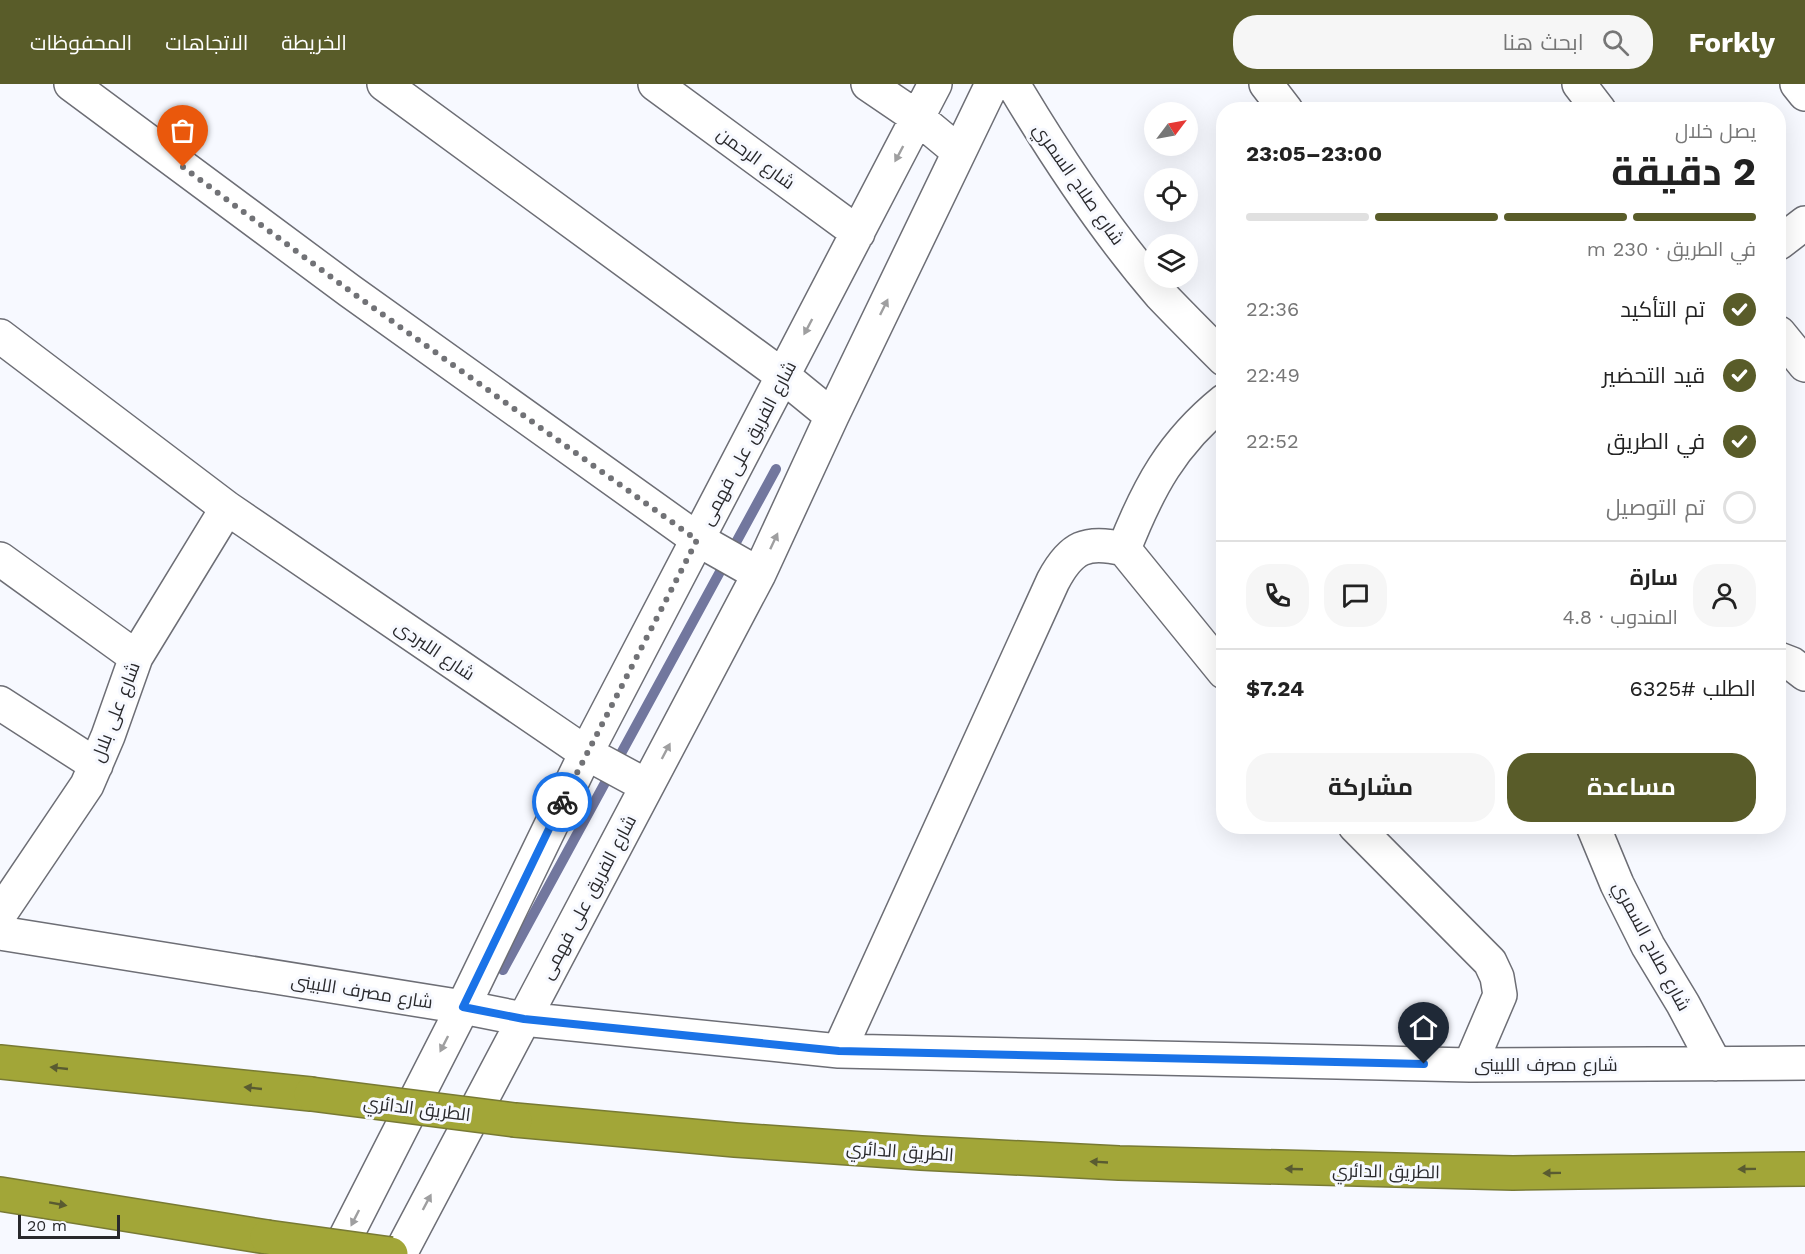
<!DOCTYPE html>
<html lang="ar">
<meta charset="utf-8">
<style>
body{margin:0;font-family:"Work Sans",Cairo,sans-serif;background:#f6f6f6;color:#222;direction:rtl;height:100vh;display:flex;flex-direction:column;font-size:22px;white-space:nowrap}
*{box-sizing:border-box;margin:0}
p{font-size:20px;color:#767676}
.icon{flex:none;width:33px;height:33px;fill:none;stroke:currentColor;stroke-width:2;stroke-linecap:round;stroke-linejoin:round}
.map{position:relative;flex:1;overflow:hidden;direction:ltr}
.sheet{position:absolute;left:1216px;top:18px;width:570px;height:732px;display:flex;flex-direction:column;background:#fff;border-radius:24px;box-shadow:0 6px 24px #0002;direction:rtl}
.sheet>*{flex:none}
.needle{width:39px;rotate:58deg}
.tools{position:absolute;left:1144px;top:18px;display:grid;gap:12px}
.tools a{display:grid;place-items:center;width:54px;height:54px;border-radius:50%;background:#fff;box-shadow:0 6px 24px #0002;font-size:30px}
.scale{position:absolute;left:18px;bottom:15px;width:102px;box-sizing:border-box;padding-left:6px;border:3px solid #29292c;border-top:0;font-size:16px;line-height:21px;white-space:nowrap;color:#29292c;-webkit-text-stroke:4px #f7f9ff;paint-order:stroke}
.pin{position:absolute;display:grid;place-items:center;width:51px;height:51px;color:#fff;margin:-62px -26px;border-radius:50% 50% 50% 0;rotate:-45deg;box-shadow:0 0 6px #0007}
.pin .icon{rotate:45deg}
.courier{position:absolute;display:grid;place-items:center;width:60px;height:60px;margin:-30px;border:4px solid #1a73e8;border-radius:50%;background:#fff;color:#222;box-shadow:0 2px 8px #0007}
.head em{font-style:normal;font-weight:700}
.head div{display:flex;flex-direction:column-reverse}
.head{display:flex;align-items:center;justify-content:space-between;height:102px;padding:0 30px}
h1{font-size:39px;font-weight:700;line-height:45px}
.bar{display:grid;grid-template-columns:repeat(4,1fr);gap:9px 6px;align-content:center;height:72px;padding:0 30px}
.bar i{height:8px;border-radius:4px;background:#e0e0e0}
.bar .current{background:#595c29}
.bar p{grid-column:span 4}
.line{display:flex;align-items:center;gap:15px;padding:0 30px;border-top:2px solid #e0e0e0}
.line div{flex:1}
.round{display:grid;place-items:center;flex:none;width:63px;height:63px;border-radius:24px;background:#f6f6f6}
ol{padding:0 30px;list-style:none}
li{display:flex;align-items:center;gap:18px;height:66px}
li p{margin-inline-start:auto}
li .icon{padding:6px;border-radius:50%;background:#595c29;color:#fff;stroke-width:4}
li:last-child{color:#767676}
li i{width:33px;height:33px;border:3px solid #e0e0e0;border-radius:50%}
.action{display:flex;gap:12px;margin-top:auto;padding:12px 30px}
.action a{flex:1;height:69px;border-radius:24px;background:#595c29;color:#fff;font-size:24px;font-weight:700;line-height:69px;text-align:center}
.action a+a{background:#f6f6f6;color:#222}
header{display:flex;align-items:center;gap:36px;box-sizing:border-box;height:84px;padding:0 30px;background:#595c29;color:#fff}
header strong{font-size:28px}
nav{display:flex;gap:33px;margin-inline-start:auto;font-size:21px}
.search{width:420px;height:54px;background:#f6f6f6;display:flex;align-items:center;gap:15px;box-sizing:border-box;padding:0 21px;border-radius:24px;color:#767676;font-size:22px}
.map>svg:first-child{display:block}
.lines{fill:none;stroke-linecap:round;stroke-linejoin:round}
.stream{stroke:#72779e;stroke-width:10}
.minor-casing{stroke:#6d6e75;stroke-width:36}
.highway-casing{stroke:#787a34;stroke-width:36}
.minor{stroke:#fff;stroke-width:33}
.highway{stroke:#a2a638;stroke-width:33}
.highway-bridge-casing{stroke:#787a34;stroke-width:36;stroke-linecap:butt}
.highway-bridge{stroke:#a2a638;stroke-width:33}
.oneway{fill:#9f9fa0}
.oneway2{fill:#595b31}
.done{stroke:#717276;stroke-width:6;stroke-dasharray:0 10.8}
.route{stroke:#1a73e8;stroke-width:8}
.labels{text-anchor:middle;dominant-baseline:central;stroke-width:6;stroke-linejoin:round;paint-order:stroke}
.street-label{font-size:18px;fill:#29292c;stroke:#f7f9ff}
</style>
<header>
<strong>Forkly</strong>
<div class="search"><svg class="icon" aria-label="search" viewBox="0 0 24 24"><circle cx="10" cy="10" r="6"/><path d="M15 15l6 6"/></svg>ابحث هنا</div>
<nav><a>الخريطة</a><a>الاتجاهات</a><a>المحفوظات</a></nav>
</header>
<div class="map">
<svg width="1805" height="1170" viewBox="0 0 1805 1170">
<rect width="100%" height="100%" fill="#f7f9ff"/>
<g class="lines">
<path class="stream" d="M503 886 776 385"/>
<g class="minor-casing">
<path id="minor" d="M71 0 350 207 697 455 759 490
M384 0 783 292 832 332
M655 0 858 149
M868 0 918 34 959 68
M1013 0C1057 74 1104 145 1160 210 1181 232 1203 254 1224 275
M1266 0 1286 26
M1579 0 1599 26
M1797 0 1805 10
M1779 159 1805 139
M1779 249 1805 281
M0 252 227 424 586 669 647 702
M1124 465C1148 404 1172 359 1224 317
M0 475 136 573
M1779 575 1792 580 1805 590
M0 619 96 681
M1355 742 1490 878 1497 893 1500 911 1470 981
M1593 742 1617 800 1648 862 1683 920 1715 980
M0 830 87 701 108 652 136 573 227 424
M0 849 463 923 523 935 839 967 1470 981 1805 979
M839 967 1053 497C1071 463 1086 456 1124 465L1224 588
M337 1170 463 923 586 669 935 0
M400 1170 759 490 832 332 992 0"/>
</g>
<g class="highway-casing">
<path id="highway" d="M0 978 311 1010
M515 1036 735 1056 921 1069 1119 1079 1513 1089 1805 1085
M0 1110 267 1153"/>
</g>
<use href="#minor" class="minor"/>
<use href="#highway" class="highway"/>
<g class="highway-bridge-casing">
<path id="highway-bridge" d="M311 1010 515 1036
M267 1153 391 1170"/>
</g>
<use href="#highway-bridge" class="highway-bridge"/>
</g>
<defs><path id="oneway-solid" d="M-6-.8H1V-3.2L6.5 0L1 3.2V.8H-6Z" transform="scale(1.5)"/></defs>
<g class="oneway">
<use href="#oneway-solid" transform="translate(899 70) rotate(118)"/>
<use href="#oneway-solid" transform="translate(884 223) rotate(-64)"/>
<use href="#oneway-solid" transform="translate(808 243) rotate(118)"/>
<use href="#oneway-solid" transform="translate(774 457) rotate(-65)"/>
<use href="#oneway-solid" transform="translate(666 667) rotate(-62)"/>
<use href="#oneway-solid" transform="translate(444 960) rotate(117)"/>
<use href="#oneway-solid" transform="translate(427 1118) rotate(-62)"/>
<use href="#oneway-solid" transform="translate(355 1134) rotate(117)"/>
</g>
<g class="oneway2">
<use href="#oneway-solid" transform="translate(59 984) rotate(-174)"/>
<use href="#oneway-solid" transform="translate(253 1004) rotate(-174)"/>
<use href="#oneway-solid" transform="translate(1099 1078) rotate(-177)"/>
<use href="#oneway-solid" transform="translate(1294 1085) rotate(-178)"/>
<use href="#oneway-solid" transform="translate(1747 1085) rotate(179)"/>
<use href="#oneway-solid" transform="translate(1552 1089) rotate(179)"/>
<use href="#oneway-solid" transform="translate(58 1120) rotate(10)"/>
</g>
<g class="lines">
<path class="done" d="M183 83 350 207 697 456 562 718"/>
<path class="route" d="M562 718 463 923 524 935 839 967 1424 980"/>
</g>
<g class="labels">
<g class="street-label">
<text transform="translate(756 74) rotate(36)">شارع الرحمن</text>
<text transform="translate(1079 100) rotate(55)">شارع صلاح السمري</text>
<text transform="translate(748 359) rotate(-62)">شارع الفريق على فهمى</text>
<text transform="translate(435 566) rotate(34)">شارع اللبردى</text>
<text transform="translate(115 628) rotate(-69)">شارع على بلال</text>
<text transform="translate(588 813) rotate(-62)">شارع الفريق على فهمى</text>
<text transform="translate(1652 862) rotate(62)">شارع صلاح السمري</text>
<text transform="translate(362 907) rotate(9)">شارع مصرف اللبينى</text>
<text x="1546" y="980">شارع مصرف اللبينى</text>
<text transform="translate(417 1024) rotate(7)">الطريق الدائري</text>
<text transform="translate(900 1067) rotate(4)">الطريق الدائري</text>
<text transform="translate(1386 1087) rotate(1)">الطريق الدائري</text>
</g>
</g>
</svg>
<div class="tools">
<a><svg class="needle" viewBox="-14 -14 28 28"><path d="M0-13l5 13h-10z" fill="#e53935"/><path d="M0 13l5-13h-10z" fill="#767676"/></svg></a>
<a><svg class="icon" aria-label="locate" viewBox="0 0 24 24"><circle cx="12" cy="12" r="6"/><path d="M12 2v4M12 18v4M2 12h4M18 12h4"/></svg></a>
<a><svg class="icon" aria-label="layers" viewBox="0 0 24 24"><path d="M12 4l9 5-9 5-9-5zM3 14l9 5 9-5"/></svg></a>
</div>
<div class="scale">20 m</div>
<div class="pin" style="left:183px;top:83px;background:#ea580c"><svg class="icon" aria-label="bag" viewBox="0 0 24 24"><path d="M5 8h14l-1 12H6zM9 8a3 3 0 0 1 6 0"/></svg></div>
<div class="pin" style="left:1424px;top:980px;background:#1f2937"><svg class="icon" aria-label="home" viewBox="0 0 24 24"><path d="M3 11l9-7 9 7M6 9v11h12V9"/></svg></div>
<div class="courier" style="left:562px;top:718px"><svg class="icon" aria-label="bike" viewBox="0 0 24 24"><circle cx="6" cy="16" r="4"/><circle cx="18" cy="16" r="4"/><path d="M6 16l4-8h5l3 8M10 8l3 8H6M13 5h3"/></svg></div>
<section class="sheet">
<div class="head"><div><h1>2 دقيقة</h1><p>يصل خلال</p></div><em>23:00–23:05</em></div>
<div class="bar"><i class="current"></i><i class="current"></i><i class="current"></i><i></i><p>في الطريق · 230 m</p></div>
<ol>
<li><svg class="icon" aria-label="check" viewBox="0 0 24 24"><path d="M5 12l5 5 9-10"/></svg>تم التأكيد<p>22:36</p></li>
<li><svg class="icon" aria-label="check" viewBox="0 0 24 24"><path d="M5 12l5 5 9-10"/></svg>قيد التحضير<p>22:49</p></li>
<li><svg class="icon" aria-label="check" viewBox="0 0 24 24"><path d="M5 12l5 5 9-10"/></svg>في الطريق<p>22:52</p></li>
<li><i></i>تم التوصيل</li>
</ol>
<div class="line" style="height:108px"><a class="round"><svg class="icon" aria-label="person" viewBox="0 0 24 24"><circle cx="12" cy="8" r="4"/><path d="M4 21q1-7 8-7t8 7"/></svg></a><div><b>سارة</b><p>المندوب · 4.8</p></div><a class="round"><svg class="icon" aria-label="chat" viewBox="0 0 24 24"><path d="M4 5h16v11H9l-5 4z"/></svg></a><a class="round"><svg class="icon" aria-label="phone" viewBox="0 0 24 24"><path d="M5 4h4l2 5-3 2q2 4 5 5l2-3 5 2v4C11 20 4 13 5 4z"/></svg></a></div>
<div class="line" style="height:78px"><div>الطلب #6325</div><b>$7.24</b></div>
<div class="action"><a>مساعدة</a><a>مشاركة</a></div>
</section>
</div>
